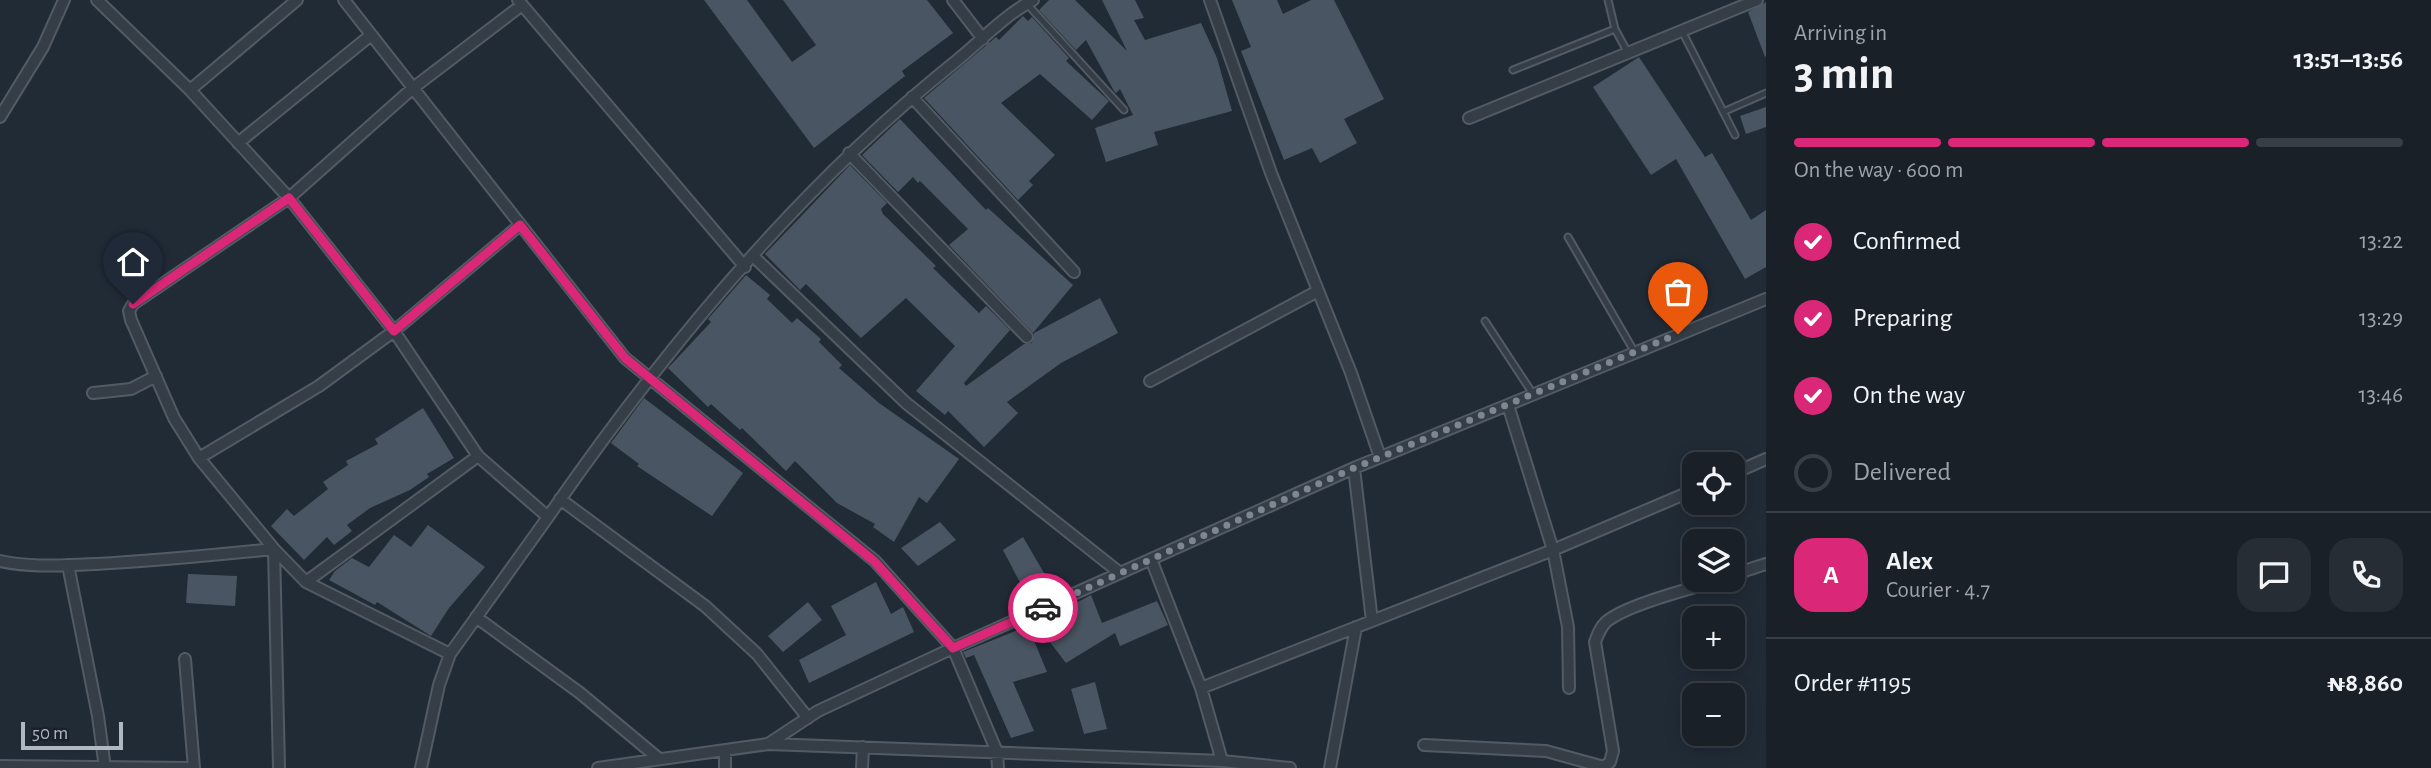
<!DOCTYPE html>
<meta charset="utf-8">
<style>
body{margin:0;font-family:"Alegreya Sans",sans-serif;background:#262d34;color:#f1f3f6;height:100vh;display:flex;flex-direction:column;font-size:26px;white-space:nowrap}
*{box-sizing:border-box;margin:0}
p{font-size:23px;color:#9fa3a8}
.icon{flex:none;width:38px;height:38px;fill:none;stroke:currentColor;stroke-width:2;stroke-linecap:round;stroke-linejoin:round}
.map{position:relative;flex:1;overflow:hidden}
.details{display:flex;flex-direction:column;background:#192028;width:665px}
.details>*{flex:none}
.tools{position:absolute;left:1682px;top:452px;display:grid;gap:14px}
.tools a{display:grid;place-items:center;width:63px;height:63px;border-radius:14px;background:#192028;box-shadow:0 4px 18px #0003,0 0 0 2px #373e45;font-size:35px}
.scale{position:absolute;left:21px;bottom:18px;width:102px;box-sizing:border-box;padding-left:7px;border:4px solid #afb8c3;border-top:0;font-size:19px;line-height:24px;white-space:nowrap;color:#afb8c3;-webkit-text-stroke:5px #1a222b;paint-order:stroke}
.pin{position:absolute;display:grid;place-items:center;width:60px;height:60px;color:#fff;margin:-72px -30px;border-radius:50% 50% 50% 0;rotate:-45deg;box-shadow:0 0 7px #0007}
.pin .icon{rotate:45deg}
.courier{position:absolute;display:grid;place-items:center;width:70px;height:70px;margin:-35px;border:5px solid #db2777;border-radius:50%;background:#fff;color:#222;box-shadow:0 2px 9px #0007}
.head em{font-style:normal;font-weight:700}
.head div{display:flex;flex-direction:column-reverse}
.head{display:flex;align-items:center;justify-content:space-between;height:119px;padding:0 28px}
h1{font-size:46px;font-weight:700;line-height:52px}
.bar{display:grid;grid-template-columns:repeat(4,1fr);gap:10px 7px;align-content:center;height:84px;padding:0 28px}
.bar i{height:9px;border-radius:5px;background:#373e45}
.bar .on{background:#db2777}
.bar p{grid-column:span 4}
.line{display:flex;align-items:center;gap:18px;padding:0 28px;border-top:2px solid #373e45}
.line div{flex:1}
.round{display:grid;place-items:center;flex:none;width:74px;height:74px;border-radius:21px;background:#262d34}
ol{padding:0 28px;list-style:none}
li{display:flex;align-items:center;gap:21px;height:77px}
li p{margin-inline-start:auto}
li .icon{padding:7px;border-radius:50%;background:#db2777;color:#fff;stroke-width:4}
li:last-child{color:#9fa3a8}
li i{width:38px;height:38px;border:4px solid #373e45;border-radius:50%}
main{display:flex;flex:1;min-height:0}
.map>svg:first-child{display:block}
.building{fill:#495562}
.lines{fill:none;stroke-linecap:round;stroke-linejoin:round}
.lane-casing{stroke:#525b64;stroke-width:9}
.street-casing{stroke:#525b64;stroke-width:14}
.lane{stroke:#353d47;stroke-width:5}
.street{stroke:#353d47;stroke-width:10}
.done{stroke:#7d8792;stroke-width:7;stroke-dasharray:0 12.6}
.route{stroke:#db2777;stroke-width:9}
</style>
<main>
<div class="map">
<svg width="1766" height="768" viewBox="0 0 1766 768">
<rect width="100%" height="100%" fill="#212b36"/>
<path class="building" d="M704 0H747L792 62 816 45 783 0H927L953 33 902 71 905 76 814 148Z
M1049 0H1075L1127 51 1102 0H1135L1144 18 1134 20 1145 40 1201 23 1217 58 1232 111 1154 132 1158 145 1106 162 1095 128 1133 115 1120 89 1116 93 1114 91 1086 40 1076 50 1039 10Z
M1232 0H1277L1283 14 1311 0H1334L1384 99 1344 119 1357 143 1320 163 1312 148 1284 160 1241 51 1251 47Z
M1766 2V56L1765 57 1748 12Z
M1023 16 1028 21 1032 17 1069 58 1066 61 1109 101 1092 120 1040 74 1001 103 1055 155 1029 181 1033 185 1018 200 924 98 996 37 999 40Z
M1639 57 1705 157 1712 153 1751 220 1766 210V267L1745 279 1676 159 1651 175 1593 87Z
M1766 107V127L1746 134 1740 116Z
M900 119 986 210 988 208 1073 285 1033 333 949 245 968 229 920 181 918 183 913 177 898 192 862 155Z
M850 165 887 203 881 209 883 214 936 266 933 268 979 313 986 306 1010 330 964 383 966 386 1024 344 1032 343 1034 333 1100 298 1118 333 1061 363 1007 402 1018 413 984 447 948 411 945 415 916 391 955 346 906 298 861 338 806 284 800 290 765 254Z
M746 275 770 295 767 299 792 323 797 318 821 339 819 342 842 365 839 368 879 403 959 459 927 503 919 497 894 542 873 527 875 524 837 503 795 461 786 471 742 428 740 430 711 404 708 407 668 368 711 322 708 319Z
M644 398 743 473 712 516 637 466 639 464 611 443Z
M423 408 454 458 427 474 429 477 410 490 370 508 347 525 352 531 334 545 327 537 304 560 271 526 287 509 294 516 328 489 323 482 348 465 346 461 378 444 375 439Z
M940 522 956 540 918 566 901 548Z
M428 525 485 567 449 608 431 636 377 602 375 605 329 580 335 571 352 558 369 567 394 535 411 547Z
M1023 537 1047 578 1026 594 1003 550Z
M188 574 237 576 235 606 186 603Z
M876 582 891 614 903 607 914 632 809 683 799 660 846 635 831 606Z
M1091 595 1102 623 1157 601 1168 625 1120 646 1115 633 1066 663 1036 624Z
M808 602 822 620 783 652 768 636Z
M1028 626 1047 672 1013 682 1034 731 1011 738 974 655 966 658 963 652Z
M1095 682 1107 729 1084 734 1071 689Z"/>
<g class="lines">
<g class="lane-casing">
<path id="lane" d="M1608 0 1615 29 1628 53
M1027 4 1124 110
M1682 31 1735 135
M1513 70 1615 29
M1723 112 1766 93
M1568 237 1634 351
M1485 321 1533 394"/>
</g>
<g class="street-casing">
<path id="street" d="M97 0 190 90 289 198 394 331 478 456 548 517 450 654 439 685 421 768
M344 0 625 358 875 561 953 648 997 752 998 768
M518 0 745 267
M953 0 983 39
M1210 0 1271 173 1351 373 1380 457
M190 90 297 0
M912 97 1074 272
M0 117 43 47 64 0
M1469 118 1757 0
M238 143 371 35
M849 153 1027 337
M754 257 906 403 1120 573
M1150 381 1316 292
M93 393 131 389 156 376
M1508 405 1553 550 1568 627 1569 688
M199 458 174 418 131 320 129 311 133 304 289 198 413 88 522 5
M1354 468 1372 621
M1732 474 1766 459
M560 499 705 606 757 654 808 718
M548 517C662 352 794 192 950 66 977 45 1003 16 1033 0
M1151 559 1201 688 1222 761
M0 561C33 568 63 565 96 564 156 561 215 555 274 549L279 768
M68 565 98 716 105 768
M1732 575 1766 564
M306 582 478 456
M476 617 580 693 658 758
M450 654 306 582 274 549 199 458 319 386 394 331 520 225
M185 659 194 768
M1201 688 1553 550 1694 490
M769 744 1222 761 1290 768
M1424 745 1546 751 1604 767 1610 762 1613 751 1595 642C1598 634 1600 628 1606 622 1627 604 1692 589 1721 579
M725 750V768
M0 766 188 768
M598 768 768 744 818 711 953 648 1354 468 1766 299
M862 768 863 747
M1330 768 1356 627"/>
</g>
<use href="#lane" class="lane"/>
<use href="#street" class="street"/>
</g>
<g class="lines">
<path class="done" d="M1043 608 1354 468 1678 334"/>
<path class="route" d="M133 304 289 198 394 331 520 225 625 358 874 561 953 648 1043 608"/>
</g>
</svg>
<div class="tools">
<a><svg class="icon" aria-label="locate" viewBox="0 0 24 24"><circle cx="12" cy="12" r="6"/><path d="M12 2v4M12 18v4M2 12h4M18 12h4"/></svg></a>
<a><svg class="icon" aria-label="layers" viewBox="0 0 24 24"><path d="M12 4l9 5-9 5-9-5zM3 14l9 5 9-5"/></svg></a>
<a>+</a>
<a>−</a>
</div>
<div class="scale">50 m</div>
<div class="pin" style="left:1678px;top:334px;background:#ea580c"><svg class="icon" aria-label="bag" viewBox="0 0 24 24"><path d="M5 8h14l-1 12H6zM9 8a3 3 0 0 1 6 0"/></svg></div>
<div class="pin" style="left:133px;top:304px;background:#1f2937"><svg class="icon" aria-label="home" viewBox="0 0 24 24"><path d="M3 11l9-7 9 7M6 9v11h12V9"/></svg></div>
<div class="courier" style="left:1043px;top:608px"><svg class="icon" aria-label="car" viewBox="0 0 24 24"><path d="M5 17H2v-5l4-1 3-4h7l3 4 3 1v5h-3M9 17h6M6 11h13"/><circle cx="7" cy="17" r="2"/><circle cx="17" cy="17" r="2"/></svg></div>
</div>
<section class="details">
<div class="head"><div><h1>3 min</h1><p>Arriving in</p></div><em>13:51–13:56</em></div>
<div class="bar"><i class="on"></i><i class="on"></i><i class="on"></i><i></i><p>On the way · 600 m</p></div>
<ol>
<li><svg class="icon" aria-label="check" viewBox="0 0 24 24"><path d="M5 12l5 5 9-10"/></svg>Confirmed<p>13:22</p></li>
<li><svg class="icon" aria-label="check" viewBox="0 0 24 24"><path d="M5 12l5 5 9-10"/></svg>Preparing<p>13:29</p></li>
<li><svg class="icon" aria-label="check" viewBox="0 0 24 24"><path d="M5 12l5 5 9-10"/></svg>On the way<p>13:46</p></li>
<li><i></i>Delivered</li>
</ol>
<div class="line" style="height:126px"><b class="round" style="background:#db2777;color:#fff">A</b><div><b>Alex</b><p>Courier · 4.7</p></div><a class="round"><svg class="icon" aria-label="chat" viewBox="0 0 24 24"><path d="M4 5h16v11H9l-5 4z"/></svg></a><a class="round"><svg class="icon" aria-label="phone" viewBox="0 0 24 24"><path d="M5 4h4l2 5-3 2q2 4 5 5l2-3 5 2v4C11 20 4 13 5 4z"/></svg></a></div>
<div class="line" style="height:91px"><div>Order #1195</div><b>₦8,860</b></div>
</section>
</main>
